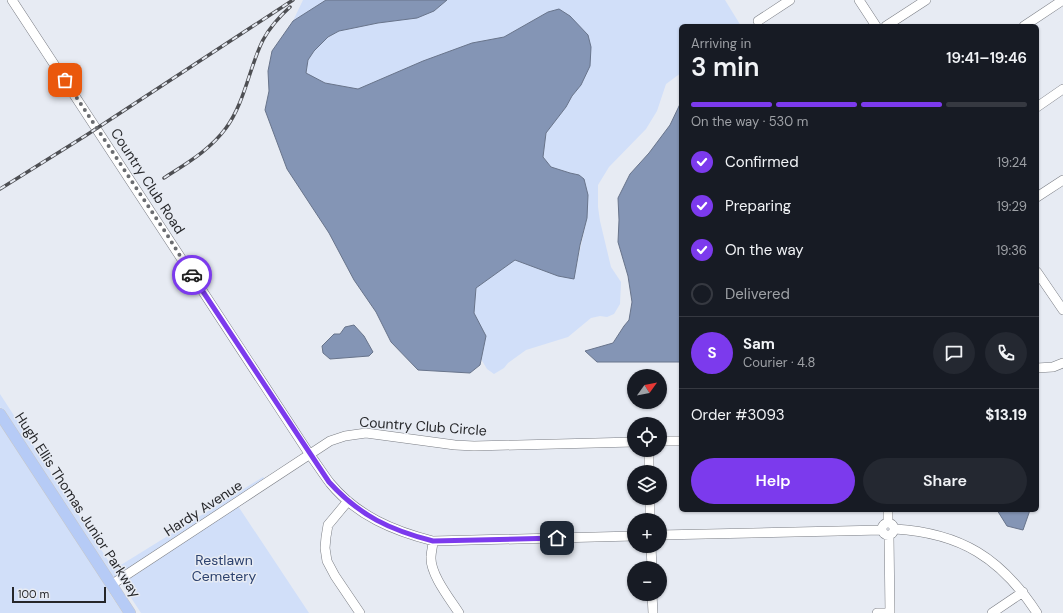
<!DOCTYPE html>
<meta charset="utf-8">
<style>
body{margin:0;font-family:"DM Sans",sans-serif;background:#242831;color:#f1f3f6;height:100vh;display:flex;flex-direction:column;font-size:15px;white-space:nowrap}
*{box-sizing:border-box;margin:0}
p{font-size:13px;color:#9ea1a6}
.icon{flex:none;width:22px;height:22px;fill:none;stroke:currentColor;stroke-width:2;stroke-linecap:round;stroke-linejoin:round}
.map{position:relative;flex:1;overflow:hidden}
.details{position:absolute;left:679px;top:24px;width:360px;height:488px;display:flex;flex-direction:column;background:#171b24;border-radius:6px;box-shadow:0 1px 3px #0004}
.details>*{flex:none}
.needle{width:26px;rotate:57deg}
.tools{position:absolute;left:627px;top:369px;display:grid;gap:8px}
.tools a{display:grid;place-items:center;width:40px;height:40px;border-radius:50%;background:#171b24;box-shadow:0 1px 3px #0004;font-size:20px}
.scale{position:absolute;left:12px;bottom:10px;width:94px;box-sizing:border-box;padding-left:4px;border:2px solid #26272a;border-top:0;font-size:11px;line-height:14px;white-space:nowrap;color:#26272a;-webkit-text-stroke:3px #e7ebf3;paint-order:stroke}
.pin{position:absolute;display:grid;place-items:center;width:34px;height:34px;color:#fff;margin:-17px;border-radius:8px;box-shadow:0 2px 6px #0006}
.courier{position:absolute;display:grid;place-items:center;width:40px;height:40px;margin:-20px;border:3px solid #7c3aed;border-radius:50%;background:#fff;color:#222;box-shadow:0 1px 5px #0007}
.overview em{font-style:normal;font-weight:600}
.overview div{display:flex;flex-direction:column-reverse}
.overview{display:flex;align-items:center;justify-content:space-between;height:68px;padding:0 12px}
h1{font-size:26px;font-weight:600;line-height:30px}
.bar{display:grid;grid-template-columns:repeat(4,1fr);gap:6px 4px;align-content:center;height:48px;padding:0 12px}
.bar i{height:5px;border-radius:3px;background:#363941}
.bar .selected{background:#7c3aed}
.bar p{grid-column:span 4}
.line{display:flex;align-items:center;gap:10px;padding:0 12px;border-top:1px solid #363941}
.line div{flex:1}
.round{display:grid;place-items:center;flex:none;width:42px;height:42px;border-radius:21px;background:#242831}
ol{padding:0 12px;list-style:none}
li{display:flex;align-items:center;gap:12px;height:44px}
li p{margin-inline-start:auto}
li .icon{padding:4px;border-radius:50%;background:#7c3aed;color:#fff;stroke-width:4}
li:last-child{color:#9ea1a6}
li i{width:22px;height:22px;border:2px solid #363941;border-radius:50%}
.action{display:flex;gap:8px;margin-top:auto;padding:8px 12px}
.action a{flex:1;height:46px;border-radius:24px;background:#7c3aed;color:#fff;font-size:16px;font-weight:600;line-height:46px;text-align:center}
.action a+a{background:#242831;color:#f1f3f6}
.map>svg:first-child{display:block}
.green{fill:#d1dff9}
.water{fill:#8495b5;stroke:#68748b}
.lines{fill:none;stroke-linecap:round;stroke-linejoin:round}
.minor-casing{stroke:#7a7d84;stroke-width:10}
.major-casing{stroke:#c7c7c8;stroke-width:12}
.minor{stroke:#fff;stroke-width:9}
.major{stroke:#b6cbf6;stroke-width:11}
.rail-casing{stroke:#4e4f53;stroke-width:3.5}
.rail{stroke:#e7ebf3;stroke-width:2;stroke-dasharray:6;stroke-linecap:butt}
.done{stroke:#6a6c70;stroke-width:4;stroke-dasharray:0 7.2}
.route{stroke:#7c3aed;stroke-width:5}
.labels{text-anchor:middle;dominant-baseline:central;stroke-width:3;stroke-linejoin:round;paint-order:stroke}
.street-label{font-size:14px;fill:#26272a;stroke:#e7ebf3}
.park-label{font-size:14px;fill:#2c426f;stroke:#e7ebf3}
</style>
<div class="map">
<svg width="1063" height="613" viewBox="0 0 1063 613">
<rect width="100%" height="100%" fill="#e7ebf3"/>
<path class="green" d="M303 0H326L293 21Z
M447 0H725L741 26H681V73L666 84 657 111 646 129 609 167 598 185V207L600 221 611 267 621 282 620 304 614 314 607 317 600 316 591 318 568 337 526 350 508 363 504 368 494 374 487 369 481 359 486 336 474 313 476 288 515 260 558 276 574 278 587 218 579 175 570 173 551 167 543 157 546 133 566 107 572 96 581 85 548 12 504 37 472 43 423 61 358 89 325 83 306 73C307 69 307 65 308 61 312 47 328 37 339 31L434 11Z
M0 394 113 568H116L263 477 266 480 146 558 112 579 0 407Z
M0 421 111 585 106 588 123 613H0Z
M238 506 309 613H141L122 584Z"/>
<path class="water" d="M326 0H447L434 11 417 18 378 23 339 31 328 37 314 51 308 60 306 73 325 83 358 89 423 61 472 43 504 37 548 12 559 9 570 16 588 35 591 47 590 66 581 85 572 96 566 107 546 133 543 157 551 167 570 173 579 175 584 179 588 195 587 218 580 245 574 279 558 276 515 260 476 288 474 313 486 336 480 365 470 373 418 370 391 342 376 312 354 280 329 233 287 169 265 110 269 91 268 71 272 51 293 21Z
M681 102V362H597L585 351 613 343 624 326 629 320 632 302 628 276 618 242 619 220 618 198 630 174 649 153 670 125Z
M354 325 364 336 373 352 369 356 330 359 323 353 322 346 334 334H340L345 327Z
M997 510H1030L1023 530 1007 526Z"/>
<g class="lines">
<g class="minor-casing">
<path id="minor" d="M12 0 310 455C317 464 323 474 330 483 357 516 394 531 433 541L634 536
M859 0 876 26
M758 21 790 0
M886 26 926 0
M1024 26 1063 0
M1037 107 1063 89
M1037 197 1063 180
M1037 272 1063 310
M1037 368 1053 367 1063 363
M660 441H681
M649 450V472
M650 498V520
M348 501 328 525 326 537 325 548 327 561 335 576 360 613
M888 510V523
M882 529a6 6 0 1 1 12 0a6 6 0 1 1-12 0Z
M895 529C961 533 1001 558 1037 613
M660 535 882 530
M889 536 890 613
M433 541C433 546 431 552 431 557 430 574 450 599 459 613
M651 546 652 568
M111 585 330 441 345 436 366 433 455 445 474 446 634 442
M652 594 653 613
M877 613H890
M992 613 1023 592"/>
</g>
<g class="major-casing">
<path id="major" d="M0 414 130 613"/>
</g>
<use href="#minor" class="minor"/>
<use href="#major" class="major"/>
<g class="rail-casing">
<path id="rail" d="M164 178C187 163 210 150 226 128 245 102 249 68 263 40 270 27 280 16 290 7
M0 189 85 136 293 0"/>
</g>
<use href="#rail" class="rail"/>
</g>
<g class="lines">
<path class="done" d="M65 80 166 233 192 275"/>
<path class="route" d="M192 275 329 482C360 516 390 530 433 541L557 538"/>
</g>
<g class="labels">
<g class="street-label">
<text transform="translate(148 181) rotate(57)">Country Club Road</text>
<text transform="translate(423 426) rotate(4)">Country Club Circle</text>
<text transform="translate(78 505) rotate(57)">Hugh Ellis Thomas Junior Parkway</text>
<text transform="translate(203 508) rotate(-33)">Hardy Avenue</text>
</g>
<g class="park-label">
<text x="224" y="560">Restlawn<tspan x="224" dy="16">Cemetery</tspan></text>
</g>
</g>
</svg>
<div class="tools">
<a><svg class="needle" viewBox="-14 -14 28 28"><path d="M0-13l5 13h-10z" fill="#e53935"/><path d="M0 13l5-13h-10z" fill="#9ea1a6"/></svg></a>
<a><svg class="icon" aria-label="locate" viewBox="0 0 24 24"><circle cx="12" cy="12" r="6"/><path d="M12 2v4M12 18v4M2 12h4M18 12h4"/></svg></a>
<a><svg class="icon" aria-label="layers" viewBox="0 0 24 24"><path d="M12 4l9 5-9 5-9-5zM3 14l9 5 9-5"/></svg></a>
<a>+</a>
<a>−</a>
</div>
<div class="scale">100 m</div>
<div class="pin" style="left:65px;top:80px;background:#ea580c"><svg class="icon" aria-label="bag" viewBox="0 0 24 24"><path d="M5 8h14l-1 12H6zM9 8a3 3 0 0 1 6 0"/></svg></div>
<div class="pin" style="left:557px;top:538px;background:#1f2937"><svg class="icon" aria-label="home" viewBox="0 0 24 24"><path d="M3 11l9-7 9 7M6 9v11h12V9"/></svg></div>
<div class="courier" style="left:192px;top:275px"><svg class="icon" aria-label="car" viewBox="0 0 24 24"><path d="M5 17H2v-5l4-1 3-4h7l3 4 3 1v5h-3M9 17h6M6 11h13"/><circle cx="7" cy="17" r="2"/><circle cx="17" cy="17" r="2"/></svg></div>
<section class="details">
<div class="overview"><div><h1>3 min</h1><p>Arriving in</p></div><em>19:41–19:46</em></div>
<div class="bar"><i class="selected"></i><i class="selected"></i><i class="selected"></i><i></i><p>On the way · 530 m</p></div>
<ol>
<li><svg class="icon" aria-label="check" viewBox="0 0 24 24"><path d="M5 12l5 5 9-10"/></svg>Confirmed<p>19:24</p></li>
<li><svg class="icon" aria-label="check" viewBox="0 0 24 24"><path d="M5 12l5 5 9-10"/></svg>Preparing<p>19:29</p></li>
<li><svg class="icon" aria-label="check" viewBox="0 0 24 24"><path d="M5 12l5 5 9-10"/></svg>On the way<p>19:36</p></li>
<li><i></i>Delivered</li>
</ol>
<div class="line" style="height:72px"><b class="round" style="background:#7c3aed;color:#fff">S</b><div><b>Sam</b><p>Courier · 4.8</p></div><a class="round"><svg class="icon" aria-label="chat" viewBox="0 0 24 24"><path d="M4 5h16v11H9l-5 4z"/></svg></a><a class="round"><svg class="icon" aria-label="phone" viewBox="0 0 24 24"><path d="M5 4h4l2 5-3 2q2 4 5 5l2-3 5 2v4C11 20 4 13 5 4z"/></svg></a></div>
<div class="line" style="height:52px"><div>Order #3093</div><b>$13.19</b></div>
<div class="action"><a>Help</a><a>Share</a></div>
</section>
</div>
